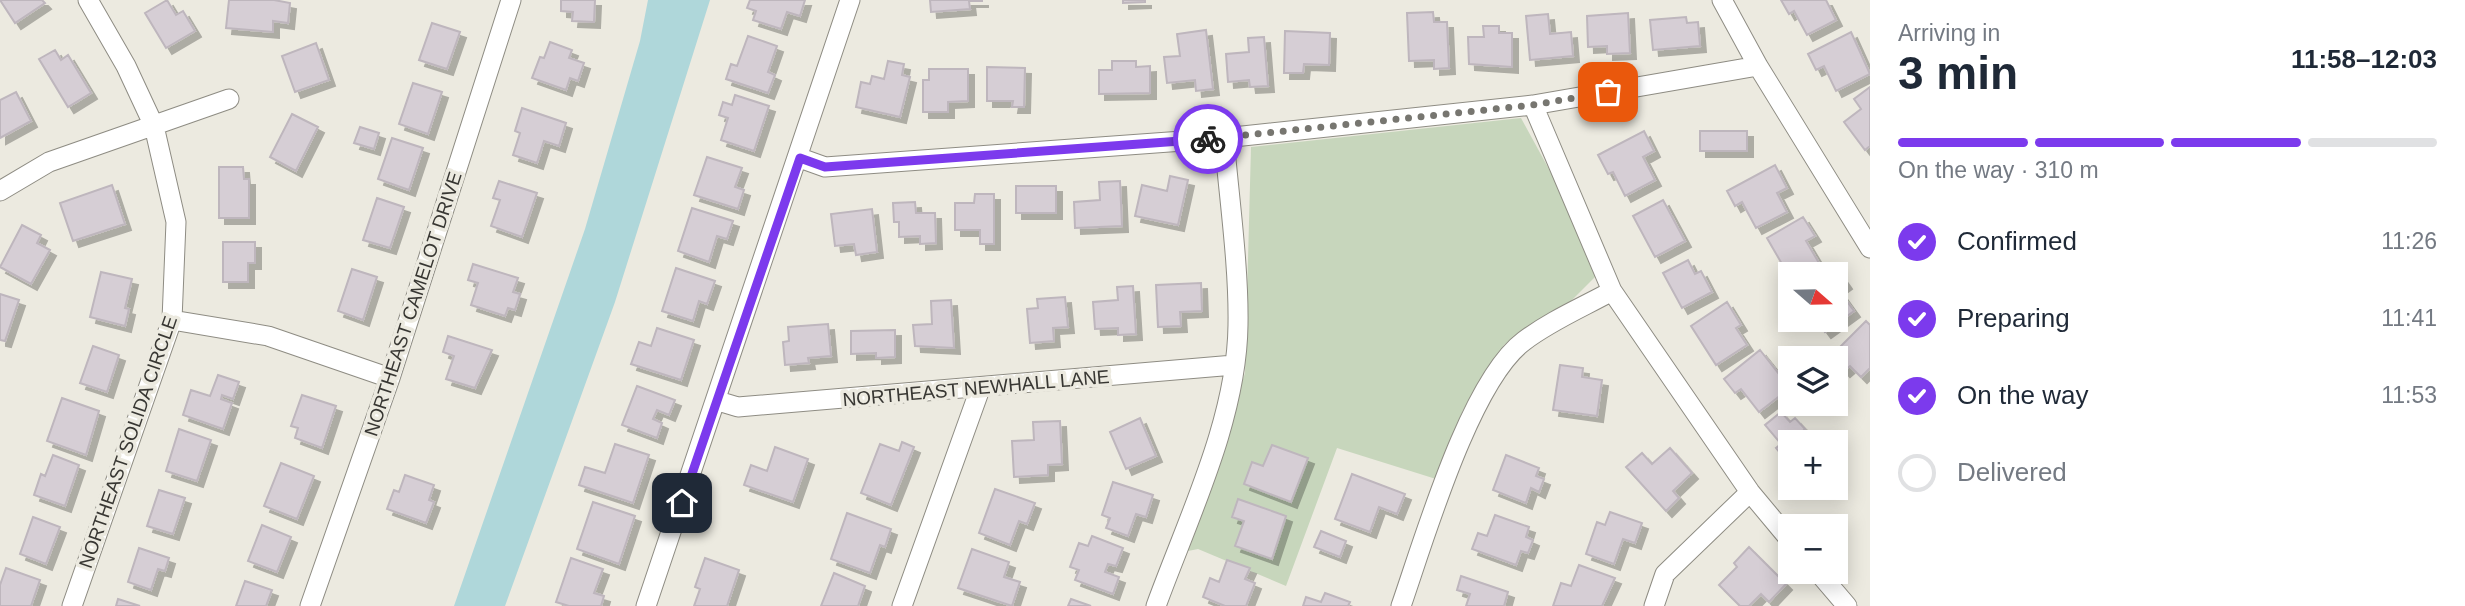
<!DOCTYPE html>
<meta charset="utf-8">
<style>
body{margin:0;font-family:Helvetica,sans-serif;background:#f2f2f3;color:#1f2937;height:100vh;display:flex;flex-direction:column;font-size:26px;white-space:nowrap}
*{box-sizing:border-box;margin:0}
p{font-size:23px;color:#747a83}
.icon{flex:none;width:38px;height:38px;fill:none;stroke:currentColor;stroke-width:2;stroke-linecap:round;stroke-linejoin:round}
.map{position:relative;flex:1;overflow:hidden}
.details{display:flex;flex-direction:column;background:#fff;width:595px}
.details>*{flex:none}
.needle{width:46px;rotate:110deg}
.tools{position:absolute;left:1778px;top:262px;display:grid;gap:14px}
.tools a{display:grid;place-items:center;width:70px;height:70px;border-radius:0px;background:#fff;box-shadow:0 4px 18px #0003;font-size:35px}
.pin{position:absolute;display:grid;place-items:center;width:60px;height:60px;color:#fff;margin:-30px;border-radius:14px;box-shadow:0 4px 10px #0006}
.courier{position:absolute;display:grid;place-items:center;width:70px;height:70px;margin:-35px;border:5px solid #7c3aed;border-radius:50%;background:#fff;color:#222;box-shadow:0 2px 9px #0007}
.head em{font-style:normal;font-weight:700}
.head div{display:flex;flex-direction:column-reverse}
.head{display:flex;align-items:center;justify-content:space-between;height:119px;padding:0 28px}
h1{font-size:46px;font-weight:700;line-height:52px}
.bar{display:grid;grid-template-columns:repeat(4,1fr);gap:10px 7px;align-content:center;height:84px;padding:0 28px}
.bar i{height:9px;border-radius:5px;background:#e0e1e3}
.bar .active{background:#7c3aed}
.bar p{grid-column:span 4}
ol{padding:0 28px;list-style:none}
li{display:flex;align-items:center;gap:21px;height:77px}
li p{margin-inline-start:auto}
li .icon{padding:7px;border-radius:50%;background:#7c3aed;color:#fff;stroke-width:4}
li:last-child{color:#747a83}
li i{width:38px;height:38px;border:4px solid #e0e1e3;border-radius:50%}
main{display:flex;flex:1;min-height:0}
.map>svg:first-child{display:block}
.green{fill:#c7d6bc}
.water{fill:#afd7da}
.building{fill:#d6ced5;stroke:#beb6bd;stroke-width:2;filter:url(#shadow)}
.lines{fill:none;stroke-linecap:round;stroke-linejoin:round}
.street-casing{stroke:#8e8c83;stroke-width:21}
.street{stroke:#fff;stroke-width:19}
.done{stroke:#777670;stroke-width:7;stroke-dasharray:0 12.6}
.route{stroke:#7c3aed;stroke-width:9}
.labels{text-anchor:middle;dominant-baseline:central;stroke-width:7;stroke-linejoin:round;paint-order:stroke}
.street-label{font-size:19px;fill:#383733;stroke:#eceae0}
</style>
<main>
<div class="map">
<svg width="1870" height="606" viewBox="0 0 1870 606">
<defs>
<filter id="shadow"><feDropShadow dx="6" dy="6" stdDeviation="0" flood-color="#0004"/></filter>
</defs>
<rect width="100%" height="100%" fill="#eceae0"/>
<path class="green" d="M1521 118 1556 182 1596 276 1566 306 1517 334 1504 345 1463 410 1436 479 1337 448 1286 586 1198 549 1188 551 1245 373 1251 147Z"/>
<path class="water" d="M648 0H710L615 302 505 606H454L585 229 640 41Z"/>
<path class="building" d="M0 0H42L45 3 15 23Z
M167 0 176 15 183 11 195 31 166 48 145 13Z
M229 0H274L290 3 288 23 273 21V32L226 28Z
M561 0H595L594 22 572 21 573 12 561 11Z
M750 0H805L800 16 787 12 781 29 753 20 756 11 747 8Z
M930 0H982V1H969L970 9 931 12Z
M1123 0H1145V2L1123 3Z
M1781 0H1826L1836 20 1807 35 1794 11 1789 14Z
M1433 12 1434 22H1447L1449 68 1434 69V60L1409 61 1407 13Z
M1628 13 1630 53 1607 54V46L1588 47 1587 16Z
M1548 14 1550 34 1571 32 1573 56 1530 60 1526 16Z
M1686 17 1687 23 1698 22 1700 46 1653 50 1650 20Z
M432 23 460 32 447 69 419 60Z
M1483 26H1499V33H1512V67L1469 64 1468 37H1484Z
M1206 30 1213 89 1196 91 1195 80 1167 83 1164 57 1180 56 1177 34Z
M1285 31 1330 33 1329 65 1304 64 1303 73H1284Z
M1851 32 1870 74 1836 91 1824 66 1816 70 1808 54Z
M748 36 777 46 768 72 775 75 768 93 726 79 731 64 737 66Z
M1264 37 1268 86 1250 87 1249 80 1228 82 1226 54 1249 52 1248 38Z
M550 42 572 50 569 58 584 63 578 81 570 78 566 90 532 78 540 57 544 58Z
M316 43 329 80 295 92 282 56Z
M55 50 61 60 68 55 91 93 68 107 39 59Z
M888 61 904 64 902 75 910 77 900 117 856 107 861 82 870 84 872 76 884 79Z
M1112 61H1136V67L1150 66V93L1099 94V70H1112Z
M987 67 1025 68 1024 107H1012L1013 101H987Z
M929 69H968V101L948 102V112H923V80H929Z
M413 83 442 92 428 134 399 124Z
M1870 87V146L1865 150 1844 122 1861 109 1854 99Z
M16 92 31 121 0 138V100Z
M735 95 769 106 754 151 721 140 728 118 719 115 723 102 732 105Z
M522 108 566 123 559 146 544 141 537 163 513 155 520 133 515 131Z
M292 114 318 127 296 171 270 157Z
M360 127 379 133 374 149 354 143Z
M1644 131 1654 151 1643 157 1655 180 1625 196 1613 172 1608 174 1598 155Z
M1700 131H1747V151H1700Z
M392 138 423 148 409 190 378 179Z
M707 157 742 168 735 187 744 190 738 209 694 195Z
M1775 165 1787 188 1777 193 1787 212 1756 228 1742 202 1735 206 1727 191Z
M219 167H243L244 179H249V218H219Z
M1170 176 1188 180 1178 225 1135 216 1142 185 1167 191Z
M499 181 537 193 522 237 491 226 500 200 493 198Z
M1120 181 1122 226 1075 228 1074 202 1100 200 1099 182Z
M112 185 125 224 73 241 60 203Z
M1016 186H1056V213H1016Z
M975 194H994V244H980V230H955V203H974Z
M377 198 404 207 390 248 363 240Z
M1663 200 1685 241 1655 257 1633 216Z
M915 202 916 213H935L936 243 920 244V236L899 237V222H894L893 203Z
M692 208 733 221 727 239 717 236 709 262 678 251Z
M872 209 877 252 856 255 854 244 835 246 831 214Z
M1803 217 1815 236 1806 241 1819 263 1799 275H1790V278L1767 238Z
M22 225 41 235 37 243 50 250 31 284 0 267Z
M223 242H255V263H248V282H223Z
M1688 260 1695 274 1701 271 1712 292 1682 308 1663 273Z
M473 264 518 278 513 292 520 294 515 310 508 308 505 316 471 305 478 283 468 280Z
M1834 266 1846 283 1838 289 1854 311 1825 332 1816 320H1836V275H1822Z
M676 268 715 281 707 304 699 301 693 321 662 311Z
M352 269 377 277 363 320 338 311Z
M101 272 132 279 125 308 129 309 125 326 90 317Z
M1201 283 1202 311 1180 312 1181 326 1158 327 1156 285Z
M1133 286 1136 334 1118 335V328L1095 329 1093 302 1118 300 1117 287Z
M0 294 19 300 5 341 0 340Z
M1065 297 1068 327 1053 328 1054 341 1030 343 1027 309 1038 308 1037 299Z
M951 300 954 348 915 346 913 325 932 324 931 301Z
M1727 302 1741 325 1736 328 1747 345 1716 365 1691 326Z
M1866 321 1870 325V368L1861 377 1850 366 1844 371 1836 362 1843 354 1838 349Z
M828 324 831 356 808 358 809 363 785 365 783 342 789 341 788 327Z
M657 328 694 340 681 380 631 364 639 342 651 346Z
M895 330V357L876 358V353L851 354V331Z
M448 336 492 350 475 388 446 379 454 356 443 352Z
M93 346 119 355 107 392 80 383Z
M1760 350 1790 388 1759 412 1741 389 1735 393 1724 379Z
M1560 365 1583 368 1582 377 1602 380 1597 416 1553 410Z
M218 375 239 382 233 399 222 395 221 399 232 403 223 429 183 415 191 390 210 396Z
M637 386 675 400 669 415 657 410 653 419 662 423 657 438 622 425Z
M302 395 336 406 322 448 295 438 298 428 291 426Z
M62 398 99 411 86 455 47 441Z
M1781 412 1790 422 1795 418 1805 429 1800 434 1807 443H1790L1788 463 1776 448 1781 444 1765 425Z
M1140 418 1156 456 1126 469 1110 432Z
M1060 421 1062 464 1048 465V475L1014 477 1012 441 1034 440 1033 422Z
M179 429 211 440 197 481 166 471Z
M902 442 914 447 891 505 861 493 880 444 899 451Z
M615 444 649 455 633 503 579 485 585 467 605 473Z
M1272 445 1308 458 1291 502 1244 484 1252 462 1263 466Z
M775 447 808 459 793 502 744 485 751 465 767 471Z
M1670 448 1692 473 1673 491 1679 498 1666 511 1626 467 1642 453 1652 464Z
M53 455 79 465 65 506 34 495 41 474 45 476Z
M1506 455 1539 468 1536 476 1544 479 1539 492 1531 488 1526 503 1493 490Z
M281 463 314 476 297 519 264 506Z
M1352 474 1405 494 1397 514 1379 507 1370 532 1335 519Z
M405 475 434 485 429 500 434 502 426 523 387 509 394 490 399 492Z
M1113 482 1153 495 1146 517 1136 514 1128 536 1106 528 1110 518 1102 515Z
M995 489 1035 503 1027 524 1019 521 1010 545 979 533Z
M159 490 185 498 173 534 147 526Z
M1238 499 1286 516 1272 559 1235 546 1244 521 1232 517Z
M593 502 635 516 619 564 577 549Z
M1610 512 1642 523 1635 543 1623 539 1614 564 1586 554 1597 522 1605 525Z
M847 513 891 529 885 547 880 545 870 573 831 559Z
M1495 515 1529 527 1526 537 1533 540 1528 553 1521 551 1516 565 1472 549 1478 533 1487 536Z
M33 517 60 527 46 564 20 554Z
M262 525 291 537 277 572 248 561Z
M1321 531 1346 541 1340 557 1314 547Z
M1092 536 1123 548 1116 566 1108 564 1105 572 1119 577 1113 594 1075 580 1079 570 1070 567 1079 543 1088 546Z
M1749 547 1786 584 1769 602 1761 594 1749 606H1740L1719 585 1737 567 1734 563Z
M139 548 169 558 165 571 158 569 151 590 128 582Z
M972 549 1009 562 1004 577 1020 582 1012 606 958 588Z
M571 558 603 569 594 593 604 596 601 606H569L556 602Z
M705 558 739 570 727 606H694L700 589 695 587Z
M1227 560 1250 568 1245 579 1255 583 1246 606H1225L1203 597 1210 578 1219 582Z
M1579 565 1615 578 1602 606H1553L1561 583 1571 586Z
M6 568 40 580 31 606H0V585Z
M834 573 865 586 858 606H821Z
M1461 576 1508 592 1504 606H1466L1470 594 1457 590Z
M245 581 272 590 266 606H236Z
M1325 593 1350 602 1348 606H1303L1306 597 1321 602Z
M118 599 140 606H116Z
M1071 599 1091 606H1068Z"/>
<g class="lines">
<g class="street-casing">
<path id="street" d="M1722 0 1758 66 1870 248
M1533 105 1612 291 1750 492 1790 540
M800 158 825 167 1224 138 1533 105 1758 66
M0 191 49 162 229 99
M172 320 268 336 390 378
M718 401 738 407 1234 365
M1818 572 1847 606
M72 606 172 320 176 222 154 126 126 66 88 0
M310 606 390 378 511 0
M646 606 850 0
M902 606 980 389
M1156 606C1188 518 1237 419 1238 325 1239 267 1229 197 1224 138
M1401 606C1424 540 1470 381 1524 341 1550 321 1583 307 1612 291
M1654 606 1665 574 1750 492"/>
</g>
<use href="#street" class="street"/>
</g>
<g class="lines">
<path class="done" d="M1208 139 1533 105 1608 92"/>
<path class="route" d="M682 503 800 158 825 167 1208 139"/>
</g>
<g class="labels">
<g class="street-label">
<text transform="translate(413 304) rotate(-72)">NORTHEAST CAMELOT DRIVE</text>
<text transform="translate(976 388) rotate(-5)">NORTHEAST NEWHALL LANE</text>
<text transform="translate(128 442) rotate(-71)">NORTHEAST SOLIDA CIRCLE</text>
</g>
</g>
</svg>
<div class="tools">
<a><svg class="needle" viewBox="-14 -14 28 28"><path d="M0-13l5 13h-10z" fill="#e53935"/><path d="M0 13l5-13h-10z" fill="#747a83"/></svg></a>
<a><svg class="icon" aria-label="layers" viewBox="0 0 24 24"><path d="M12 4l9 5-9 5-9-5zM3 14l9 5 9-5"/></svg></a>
<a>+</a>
<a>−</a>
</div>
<div class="pin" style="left:1608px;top:92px;background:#ea580c"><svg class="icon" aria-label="bag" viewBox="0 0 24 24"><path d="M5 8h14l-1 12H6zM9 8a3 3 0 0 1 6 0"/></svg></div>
<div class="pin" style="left:682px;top:503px;background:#1f2937"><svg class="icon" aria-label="home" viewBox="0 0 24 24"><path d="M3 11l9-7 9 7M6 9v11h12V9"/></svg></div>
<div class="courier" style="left:1208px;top:139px"><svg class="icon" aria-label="bike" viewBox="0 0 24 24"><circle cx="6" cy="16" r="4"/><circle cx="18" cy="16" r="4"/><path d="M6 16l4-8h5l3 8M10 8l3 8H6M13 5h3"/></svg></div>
</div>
<section class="details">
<div class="head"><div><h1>3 min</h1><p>Arriving in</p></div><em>11:58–12:03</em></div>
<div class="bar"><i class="active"></i><i class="active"></i><i class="active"></i><i></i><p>On the way · 310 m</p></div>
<ol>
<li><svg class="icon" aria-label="check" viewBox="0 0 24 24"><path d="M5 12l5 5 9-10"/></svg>Confirmed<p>11:26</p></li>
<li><svg class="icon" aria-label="check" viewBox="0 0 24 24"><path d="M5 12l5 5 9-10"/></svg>Preparing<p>11:41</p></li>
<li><svg class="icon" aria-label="check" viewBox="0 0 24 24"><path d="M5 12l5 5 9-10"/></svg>On the way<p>11:53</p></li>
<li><i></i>Delivered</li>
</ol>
</section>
</main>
